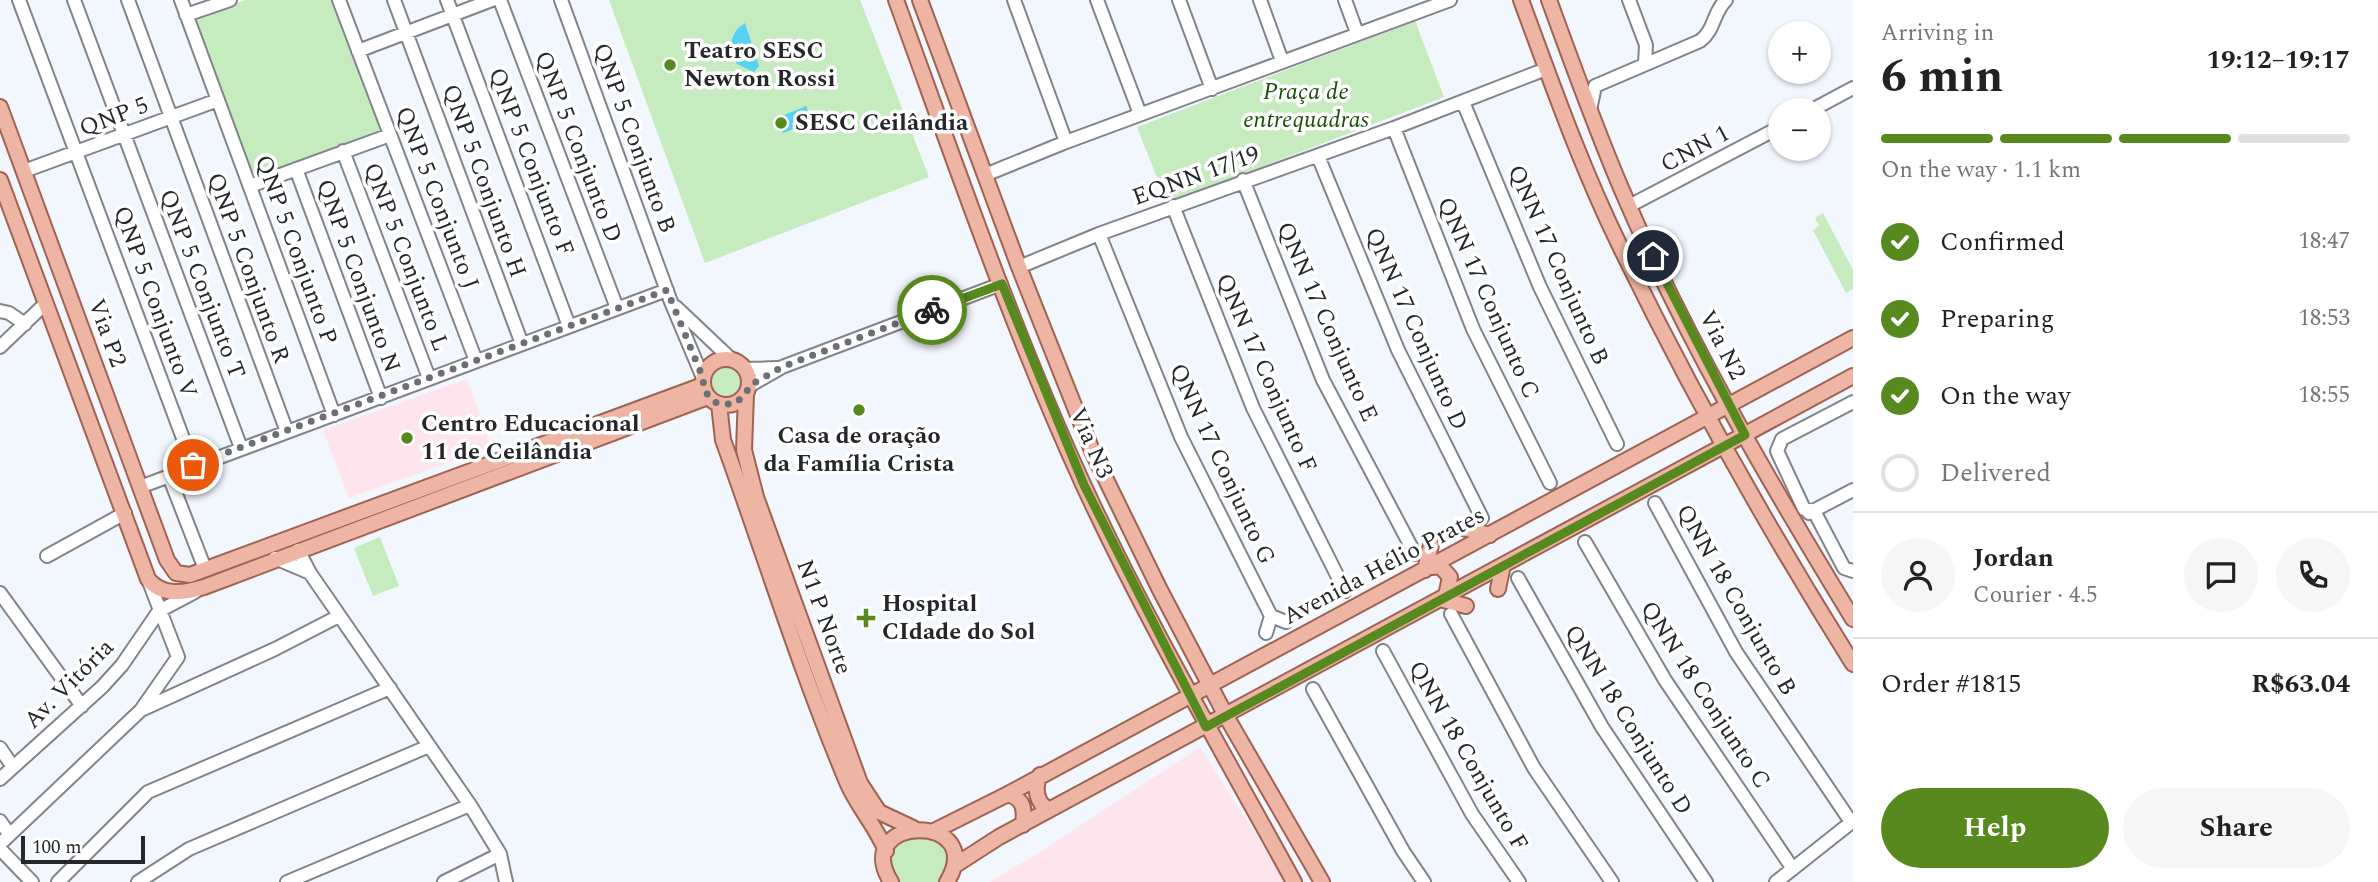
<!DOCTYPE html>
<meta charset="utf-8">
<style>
body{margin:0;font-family:Spectral,serif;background:#f6f6f6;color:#222;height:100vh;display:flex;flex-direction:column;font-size:26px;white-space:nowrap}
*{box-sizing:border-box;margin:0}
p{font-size:23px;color:#767676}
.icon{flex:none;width:38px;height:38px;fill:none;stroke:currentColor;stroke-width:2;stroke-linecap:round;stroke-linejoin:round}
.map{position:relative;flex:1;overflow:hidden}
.details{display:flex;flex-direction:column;background:#fff;width:525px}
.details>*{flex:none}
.tools{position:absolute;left:1768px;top:21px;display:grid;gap:14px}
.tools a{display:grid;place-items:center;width:63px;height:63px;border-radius:50%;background:#fff;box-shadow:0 2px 5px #0004;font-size:35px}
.scale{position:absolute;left:21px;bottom:18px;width:124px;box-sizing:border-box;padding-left:7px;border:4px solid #26272a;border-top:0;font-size:19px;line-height:24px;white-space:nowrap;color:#26272a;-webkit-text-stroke:5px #fff;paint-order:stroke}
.pin{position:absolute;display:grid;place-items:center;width:60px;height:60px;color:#fff;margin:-30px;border:4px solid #fff;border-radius:50%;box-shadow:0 2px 7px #0007}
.courier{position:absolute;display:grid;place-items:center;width:70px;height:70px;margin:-35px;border:5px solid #57891f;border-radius:50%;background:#fff;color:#222;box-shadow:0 2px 9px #0007}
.head em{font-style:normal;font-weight:700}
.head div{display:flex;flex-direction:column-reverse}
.head{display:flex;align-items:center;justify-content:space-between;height:119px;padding:0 28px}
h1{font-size:46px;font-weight:700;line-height:52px}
.bar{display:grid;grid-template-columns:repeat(4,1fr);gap:10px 7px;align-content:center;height:84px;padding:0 28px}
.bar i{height:9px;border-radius:5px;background:#e0e0e0}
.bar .selected{background:#57891f}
.bar p{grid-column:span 4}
.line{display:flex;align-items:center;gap:18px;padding:0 28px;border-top:2px solid #e0e0e0}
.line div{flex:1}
.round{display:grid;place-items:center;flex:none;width:74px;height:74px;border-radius:37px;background:#f6f6f6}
ol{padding:0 28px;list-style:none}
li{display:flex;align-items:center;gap:21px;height:77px}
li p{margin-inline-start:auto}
li .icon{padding:7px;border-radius:50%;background:#57891f;color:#fff;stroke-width:4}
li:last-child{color:#767676}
li i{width:38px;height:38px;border:4px solid #e0e0e0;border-radius:50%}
.primary-button{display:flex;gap:14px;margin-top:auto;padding:14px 28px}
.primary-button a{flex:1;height:80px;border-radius:42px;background:#57891f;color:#fff;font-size:28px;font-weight:700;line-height:80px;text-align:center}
.primary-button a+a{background:#f6f6f6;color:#222}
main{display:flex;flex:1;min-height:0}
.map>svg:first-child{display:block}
.education{fill:#fee4ec}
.green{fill:#c6ebbf}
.water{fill:#55d2f4}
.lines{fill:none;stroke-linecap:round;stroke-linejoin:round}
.minor-casing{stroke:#81848b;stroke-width:16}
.major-casing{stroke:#a06352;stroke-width:18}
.minor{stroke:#fff;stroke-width:12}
.major{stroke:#eeb5a4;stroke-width:14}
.done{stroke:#6d6f74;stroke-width:7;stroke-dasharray:0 12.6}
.route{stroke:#57891f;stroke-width:9}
.poi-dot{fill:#57891f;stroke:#fff;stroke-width:2.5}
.labels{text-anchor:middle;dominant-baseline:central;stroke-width:7;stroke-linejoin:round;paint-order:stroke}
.poi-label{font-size:24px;font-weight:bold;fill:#26272a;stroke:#fff;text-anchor:start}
.park-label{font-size:24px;font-style:italic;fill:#165105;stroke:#fff}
.street-label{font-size:24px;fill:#26272a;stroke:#fff}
</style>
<main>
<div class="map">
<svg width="1853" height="882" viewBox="0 0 1853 882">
<rect width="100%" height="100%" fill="#f2f6fd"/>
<path class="education" d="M467 379 491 447 349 498 323 430Z
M1200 747 1286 882H989L1039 853Z"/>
<path class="green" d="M245 0H334L383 129 252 178 192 20Z
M609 0H860L929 177 705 263Z
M1415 21 1444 97 1167 203 1137 127Z
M1823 213 1853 270V289L1846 293 1813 230 1819 226 1815 218Z
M708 381a18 18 0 1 1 36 0a18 18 0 1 1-36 0Z
M380 537 399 586 373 596 354 548Z
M923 833C951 849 950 851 942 882H897C885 850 891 843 923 833Z"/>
<path class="water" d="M745 23 759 66 754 72 737 64C728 48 729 33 745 23Z
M806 106 812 122 783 133 777 118Z"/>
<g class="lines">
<g class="minor-casing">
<path id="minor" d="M19 0 193 465
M74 0 241 448
M128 0 287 432
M181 0 334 415
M339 0 476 361
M394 0 522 344
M447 0 569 326
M500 0 617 308
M561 0 671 302 703 378
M1014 0 1066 142
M1097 0 1140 114
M1179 0 1212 89
M1260 0 1282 61
M1345 0 1357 33
M1629 0 1646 45 1645 63
M186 15 230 0
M358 51 492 0
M1463 102 1540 287 1617 444
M1590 110 1595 86 1700 41C1715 30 1713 12 1726 0
M1812 110 1853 88
M1394 128 1473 329 1550 483
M343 151 429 378
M1318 156 1398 350 1482 518
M296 169 381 398
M24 171 218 100
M985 175 1066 142 1450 0
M1243 180 1323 380 1415 554
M250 186 390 135
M1173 206 1253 408 1345 591
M1629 206 1780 127
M1099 234 1181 437 1271 616 1266 633
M1019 267 1099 234 1394 128 1546 69
M676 307 732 360
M0 311 9 313 25 324
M0 347 46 303
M745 369 778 368
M749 386 782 367 1001 284
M1853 402 1782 439 1777 451 1804 509 1814 511 1844 568 1853 571
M169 476 205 569
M140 487 667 290
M1655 503 1736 652 1851 822
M1809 513 1853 490
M1585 542 1665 680 1793 869
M298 550 310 573 470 805 500 854 506 882
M47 556 125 513
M275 558 310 573
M1518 578 1602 727 1706 882
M0 593 82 706
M1451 614 1534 768 1612 882
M1271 616 1286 622
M1383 651 1472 814 1519 882
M1313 689 1403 851 1424 882
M141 710 275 649 339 616
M0 748 13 767
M0 779 102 687 122 665 159 611 195 592
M0 821 9 834
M0 844 141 710 178 657 148 579
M0 849 32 882
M58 882 148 792 390 688
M138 882 189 849 429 746
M287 882 470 805
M444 882 500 854
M1776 882 1853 821"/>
</g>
<g class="major-casing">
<path id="major" d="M896 0C955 162 1011 327 1083 484 1146 621 1222 750 1294 882
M920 0 1019 267 1093 453 1159 588 1226 716 1322 882
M1521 0C1551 81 1580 164 1618 242 1688 387 1767 527 1853 664
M1549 0C1572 63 1595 127 1621 188 1685 338 1768 480 1853 619
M0 107 140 487 167 560 176 573 190 575 703 385
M0 180 148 579C162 597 185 593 204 587L708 397
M703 382a23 23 0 1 1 46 0a23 23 0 1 1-46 0Z
M746 394 744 450 756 497 860 783 879 812 913 828
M719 404 723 440C764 553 800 670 847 782 857 806 876 826 886 851
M1463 528 1490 535
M1432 567 1440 566 1450 577 1446 596
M1425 570 1431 545
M1498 589 1503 565
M1440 599 1466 606
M1040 775C1034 788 1036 803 1049 810
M1008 794C1024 799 1025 809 1023 825
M934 831 1008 794 1853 338
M954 866 999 837 1853 376
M891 882C849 814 989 812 947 882"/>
</g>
<use href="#minor" class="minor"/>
<use href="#major" class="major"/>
</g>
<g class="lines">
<path class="done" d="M193 465 667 290 703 378 704 389 711 400 719 404H734L746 394 749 386 782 367 932 310"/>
<path class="route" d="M932 310 1002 284 1084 485 1206 727 1745 435 1653 256"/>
</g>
<g class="poi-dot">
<circle cx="670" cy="65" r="7"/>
<circle cx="781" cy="123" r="7"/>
<circle cx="859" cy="410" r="7"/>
<circle cx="407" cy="438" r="7"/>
<path d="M862.5 607.5h7v7h7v7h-7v7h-7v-7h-7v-7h7z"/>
</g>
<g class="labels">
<g class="poi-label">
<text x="684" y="51">Teatro SESC<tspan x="684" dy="28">Newton Rossi</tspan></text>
<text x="795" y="123">SESC Ceilândia</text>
<text x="421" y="424">Centro Educacional<tspan x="421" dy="28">11 de Ceilândia</tspan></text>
<text x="859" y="436" text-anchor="middle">Casa de oração<tspan x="859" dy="28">da Família Crista</tspan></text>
<text x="882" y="604">Hospital<tspan x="882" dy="28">CIdade do Sol</tspan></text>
</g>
<g class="park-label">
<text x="1306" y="92">Praça de<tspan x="1306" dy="28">entrequadras</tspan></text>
</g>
<g class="street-label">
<text transform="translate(114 117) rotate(-21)">QNP 5</text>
<text transform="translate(634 138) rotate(70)">QNP 5 Conjunto B</text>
<text transform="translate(578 147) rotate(69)">QNP 5 Conjunto D</text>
<text transform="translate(1695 149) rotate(-28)">CNN 1</text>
<text transform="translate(531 162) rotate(69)">QNP 5 Conjunto F</text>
<text transform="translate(1196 176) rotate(-20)">EQNN 17/19</text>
<text transform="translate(484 181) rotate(70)">QNP 5 Conjunto H</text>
<text transform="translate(437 198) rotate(69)">QNP 5 Conjunto J</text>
<text transform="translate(296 250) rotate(70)">QNP 5 Conjunto P</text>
<text transform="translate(406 257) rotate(69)">QNP 5 Conjunto L</text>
<text transform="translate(1558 265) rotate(66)">QNN 17 Conjunto B</text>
<text transform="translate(248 268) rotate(70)">QNP 5 Conjunto R</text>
<text transform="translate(358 276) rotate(70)">QNP 5 Conjunto N</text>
<text transform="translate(202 284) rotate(69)">QNP 5 Conjunto T</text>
<text transform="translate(1488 298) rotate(66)">QNN 17 Conjunto C</text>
<text transform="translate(155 302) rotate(70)">QNP 5 Conjunto V</text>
<text transform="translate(1327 322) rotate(66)">QNN 17 Conjunto E</text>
<text transform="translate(1416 329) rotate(66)">QNN 17 Conjunto D</text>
<text transform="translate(107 333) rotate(70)">Via P2</text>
<text transform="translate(1722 345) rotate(63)">Via N2</text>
<text transform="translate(1266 373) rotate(66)">QNN 17 Conjunto F</text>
<text transform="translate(1091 443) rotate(66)">Via N3</text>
<text transform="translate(1222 464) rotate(65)">QNN 17 Conjunto G</text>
<text transform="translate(1384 566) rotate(-28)">Avenida Hélio Prates</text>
<text transform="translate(1736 600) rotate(60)">QNN 18 Conjunto B</text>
<text transform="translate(824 617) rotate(70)">N1 P Norte</text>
<text transform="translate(69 684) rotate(-45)">Av. Vitória</text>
<text transform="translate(1705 695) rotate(57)">QNN 18 Conjunto C</text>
<text transform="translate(1628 720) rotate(58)">QNN 18 Conjunto D</text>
<text transform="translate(1468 756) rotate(60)">QNN 18 Conjunto F</text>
</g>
</g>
</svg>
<div class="tools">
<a>+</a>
<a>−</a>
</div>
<div class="scale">100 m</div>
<div class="pin" style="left:193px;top:465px;background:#ea580c"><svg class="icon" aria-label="bag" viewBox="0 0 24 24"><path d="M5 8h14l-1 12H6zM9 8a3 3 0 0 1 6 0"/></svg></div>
<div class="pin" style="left:1653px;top:256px;background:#1f2937"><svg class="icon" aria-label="home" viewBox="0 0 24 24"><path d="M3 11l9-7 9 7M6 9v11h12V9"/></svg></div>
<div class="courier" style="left:932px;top:310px"><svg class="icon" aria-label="bike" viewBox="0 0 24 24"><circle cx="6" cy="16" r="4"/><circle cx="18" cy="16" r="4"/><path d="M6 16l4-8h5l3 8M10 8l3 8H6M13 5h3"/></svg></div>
</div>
<section class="details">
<div class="head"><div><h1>6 min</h1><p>Arriving in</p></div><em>19:12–19:17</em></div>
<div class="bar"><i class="selected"></i><i class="selected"></i><i class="selected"></i><i></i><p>On the way · 1.1 km</p></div>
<ol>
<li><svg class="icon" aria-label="check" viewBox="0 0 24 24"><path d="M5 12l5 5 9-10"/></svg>Confirmed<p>18:47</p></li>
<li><svg class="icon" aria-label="check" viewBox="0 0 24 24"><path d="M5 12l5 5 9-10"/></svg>Preparing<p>18:53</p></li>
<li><svg class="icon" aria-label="check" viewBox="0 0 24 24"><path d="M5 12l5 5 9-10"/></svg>On the way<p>18:55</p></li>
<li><i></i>Delivered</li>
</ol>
<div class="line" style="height:126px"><a class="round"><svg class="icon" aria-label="person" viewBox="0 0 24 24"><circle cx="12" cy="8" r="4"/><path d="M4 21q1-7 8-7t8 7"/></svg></a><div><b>Jordan</b><p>Courier · 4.5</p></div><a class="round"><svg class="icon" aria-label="chat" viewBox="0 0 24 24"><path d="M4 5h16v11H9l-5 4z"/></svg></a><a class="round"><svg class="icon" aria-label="phone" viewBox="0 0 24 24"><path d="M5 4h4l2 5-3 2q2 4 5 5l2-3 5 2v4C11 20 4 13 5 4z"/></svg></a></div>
<div class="line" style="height:91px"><div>Order #1815</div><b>R$63.04</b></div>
<div class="primary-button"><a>Help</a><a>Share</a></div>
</section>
</main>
